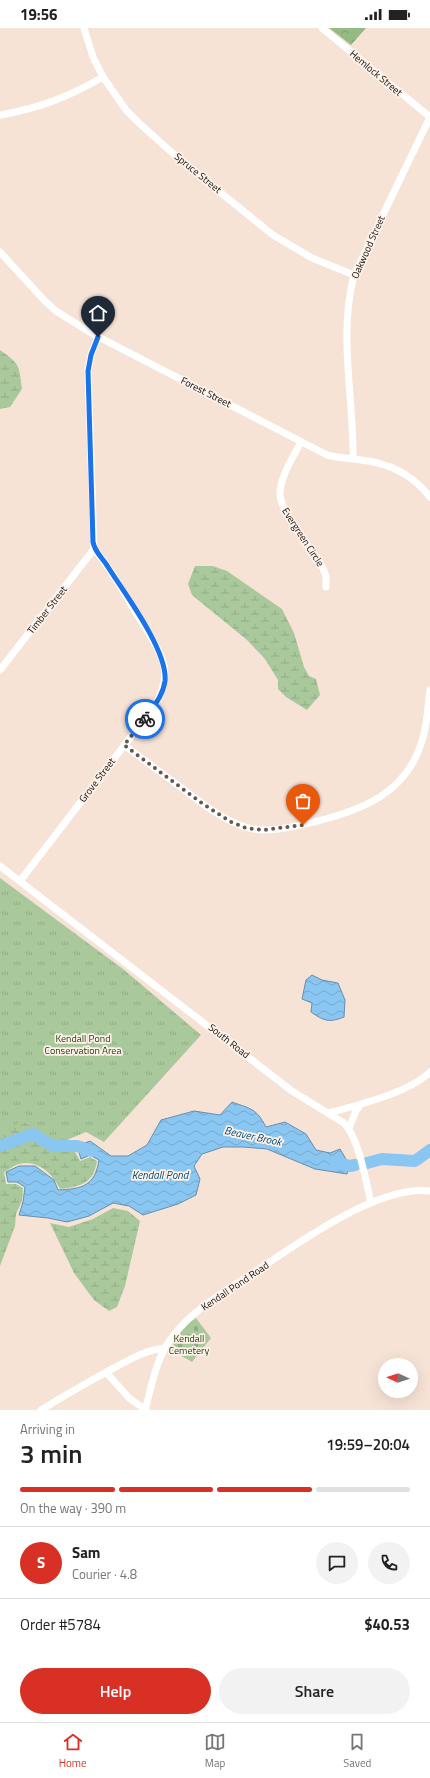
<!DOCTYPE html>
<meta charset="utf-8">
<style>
body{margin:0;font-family:"Titillium Web",sans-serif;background:#f2f2f2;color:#222;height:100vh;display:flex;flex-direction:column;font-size:15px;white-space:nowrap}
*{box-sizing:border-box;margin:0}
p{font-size:13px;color:#767676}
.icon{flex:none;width:22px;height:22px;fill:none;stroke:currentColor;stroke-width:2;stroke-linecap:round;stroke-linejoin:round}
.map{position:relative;height:1382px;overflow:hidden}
.sheet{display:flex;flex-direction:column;background:#fff;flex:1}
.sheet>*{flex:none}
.needle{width:26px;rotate:274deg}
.tools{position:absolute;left:378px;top:1330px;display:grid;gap:8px}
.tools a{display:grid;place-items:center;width:40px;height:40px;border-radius:50%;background:#fff;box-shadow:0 4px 16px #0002;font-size:20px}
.pin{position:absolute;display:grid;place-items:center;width:34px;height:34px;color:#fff;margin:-41px -17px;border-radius:50% 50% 50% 0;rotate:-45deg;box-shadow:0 0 4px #0007}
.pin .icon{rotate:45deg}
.courier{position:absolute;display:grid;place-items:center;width:40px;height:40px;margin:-20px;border:3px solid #1a73e8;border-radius:50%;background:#fff;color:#222;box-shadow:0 1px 5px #0007}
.overview em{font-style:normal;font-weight:600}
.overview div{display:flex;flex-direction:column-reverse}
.overview{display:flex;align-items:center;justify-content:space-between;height:68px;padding:0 20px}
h1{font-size:26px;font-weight:600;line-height:30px}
.bar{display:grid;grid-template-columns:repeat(4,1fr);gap:6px 4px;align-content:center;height:48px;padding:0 20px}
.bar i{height:5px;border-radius:3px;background:#e0e0e0}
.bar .current{background:#d93025}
.bar p{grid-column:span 4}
.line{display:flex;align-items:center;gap:10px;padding:0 20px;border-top:1px solid #e0e0e0}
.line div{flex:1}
.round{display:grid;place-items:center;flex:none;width:42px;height:42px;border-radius:21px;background:#f2f2f2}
.primary-button{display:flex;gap:8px;margin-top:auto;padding:8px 20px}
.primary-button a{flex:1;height:46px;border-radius:24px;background:#d93025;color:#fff;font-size:16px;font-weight:600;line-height:46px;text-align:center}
.primary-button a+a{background:#f2f2f2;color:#222}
.status{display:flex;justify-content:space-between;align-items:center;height:28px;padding:0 20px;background:#fff;direction:ltr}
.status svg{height:11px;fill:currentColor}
.tab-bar{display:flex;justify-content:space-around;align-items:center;height:56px;border-top:1px solid #e0e0e0;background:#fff;font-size:11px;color:#767676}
.tab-bar a{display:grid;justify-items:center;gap:2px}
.tab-bar .current{color:#d93025}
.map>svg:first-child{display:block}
.forest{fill:url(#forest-crowns)}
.wetland{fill:url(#wetland-marsh)}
.cemetery{fill:url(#cemetery-stones)}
.park{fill:url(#park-tufts)}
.water{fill:url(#water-waves);stroke:#668fac}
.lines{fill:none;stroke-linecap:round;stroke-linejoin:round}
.river{stroke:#89c6f2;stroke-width:12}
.minor{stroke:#fff;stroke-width:7}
.done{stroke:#645951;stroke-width:4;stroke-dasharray:0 7.2}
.route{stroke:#1a73e8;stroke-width:5}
.labels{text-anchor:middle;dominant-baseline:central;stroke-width:3.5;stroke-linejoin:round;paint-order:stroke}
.street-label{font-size:10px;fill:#150f0a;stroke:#fef2ea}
.park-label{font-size:10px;fill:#1d4206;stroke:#fef2ea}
.water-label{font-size:11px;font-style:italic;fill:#005079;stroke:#fef2ea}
</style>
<div class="status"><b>19:56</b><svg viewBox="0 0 49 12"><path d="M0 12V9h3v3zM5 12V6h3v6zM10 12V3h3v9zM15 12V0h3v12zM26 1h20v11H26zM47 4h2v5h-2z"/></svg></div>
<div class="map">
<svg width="430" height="1382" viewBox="0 0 430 1382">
<defs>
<pattern id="forest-crowns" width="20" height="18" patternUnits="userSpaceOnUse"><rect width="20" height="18" fill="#94bb83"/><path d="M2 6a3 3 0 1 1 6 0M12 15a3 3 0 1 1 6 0" fill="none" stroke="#7fa070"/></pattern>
<pattern id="wetland-marsh" width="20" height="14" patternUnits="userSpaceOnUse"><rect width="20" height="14" fill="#a9c99c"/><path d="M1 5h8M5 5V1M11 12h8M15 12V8" fill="none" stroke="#91ab85"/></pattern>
<pattern id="cemetery-stones" width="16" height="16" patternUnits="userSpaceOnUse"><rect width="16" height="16" fill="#a9c99c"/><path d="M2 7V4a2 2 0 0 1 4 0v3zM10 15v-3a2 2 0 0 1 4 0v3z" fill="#91ab85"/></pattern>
<pattern id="park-tufts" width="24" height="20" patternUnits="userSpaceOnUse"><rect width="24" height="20" fill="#a9c99c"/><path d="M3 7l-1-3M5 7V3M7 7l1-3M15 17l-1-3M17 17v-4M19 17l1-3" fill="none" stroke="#91ab85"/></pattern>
<pattern id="water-waves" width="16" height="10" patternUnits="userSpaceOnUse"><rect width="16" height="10" fill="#89c6f2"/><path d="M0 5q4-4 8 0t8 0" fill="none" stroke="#75a9ce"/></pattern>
</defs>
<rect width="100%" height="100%" fill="#f7e3d6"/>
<path class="forest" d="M329 0H366L351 17Z"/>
<path class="wetland" d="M0 322C20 336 19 337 22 361L10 379 0 381Z
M195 538H213L227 543 282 581 294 605 304 639 309 648 316 651 320 667 307 682 286 669 278 661V652L265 631 247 612 192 567 188 556Z
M0 1056 52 1082 80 1133 90 1129 97 1133C94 1155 80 1159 60 1161 53 1146 37 1131 19 1136 14 1137 9 1142 4 1144L6 1156H16L23 1160 22 1173 16 1186 15 1198 0 1238Z
M113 1180 128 1183 140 1193 125 1258 117 1279 109 1283 94 1272 74 1245 50 1195 69 1199 93 1191Z"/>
<path class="cemetery" d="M196 1290 211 1310 192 1334 171 1322C176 1309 184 1297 196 1290Z"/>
<path class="park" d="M0 850 123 941 201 1007 104 1114 86 1104 67 1112 41 1104 22 1093 0 1105Z"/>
<path class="water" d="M312 947 322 952 338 955 345 972 344 989C329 995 324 993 311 984L312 975 302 971 306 952Z
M232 1074C251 1081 256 1080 266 1099L285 1094 306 1106 316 1122 330 1125 340 1121 350 1138 347 1146 315 1141 267 1121 243 1119H223L202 1126 194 1138 200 1151 196 1167 178 1176 143 1187 129 1178 113 1175 89 1188 67 1194 48 1190 19 1187 23 1174 25 1159 17 1154H8L6 1144 19 1138H35L54 1152 58 1162C82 1161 95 1158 99 1132L90 1127 81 1131 77 1118 90 1113 111 1128H128L147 1117 161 1092 194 1083 220 1087Z"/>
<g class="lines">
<path class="river" d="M0 1118 33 1106 53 1118H77L92 1123
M335 1134 350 1138 355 1137
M367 1135 382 1131 415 1133 430 1122"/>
<path class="minor" d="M84 0 93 29 103 49 126 82 139 95 179 131 273 207 312 230 354 247
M322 0 430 89
M0 87C40 80 68 69 103 49
M0 224 44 272 56 283 91 305 327 427C338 430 349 430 361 432 388 435 413 447 430 469
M301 414C293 429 280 449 280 466 280 484 312 521 322 538L326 548V559
M353 431C354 369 338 308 354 247L430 89
M0 642 94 521
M124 717C144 732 163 746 183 761 202 775 221 791 245 799 266 806 292 799 314 794 362 782 406 766 422 713 427 697 428 679 430 662
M0 838 292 1063 344 1095C359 1110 366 1154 371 1175
M20 853 156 676C162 664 167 651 164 637 158 617 144 598 133 580 121 560 110 539 94 521L88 343 91 327 98 309
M329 1085C358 1077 409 1065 430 1044
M349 1100 356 1083 360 1077
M106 1344 129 1370 146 1382
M41 1382C63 1368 85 1356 108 1343 126 1334 143 1322 165 1320
M145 1382C152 1357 156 1329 173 1308 194 1280 227 1263 256 1243 299 1215 377 1157 430 1163"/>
</g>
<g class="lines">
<path class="done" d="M145 691 124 717 203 776 231 794 246 800 263 802 303 797"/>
<path class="route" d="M98 309 91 327 88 343 93 514C95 525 103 530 108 539 125 566 168 623 165 653 163 668 153 679 145 691"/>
</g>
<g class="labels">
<g class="street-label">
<text transform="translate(376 45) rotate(40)">Hemlock Street</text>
<text transform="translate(198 145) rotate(39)">Spruce Street</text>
<text transform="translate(368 219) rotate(-66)">Oakwood Street</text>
<text transform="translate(206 364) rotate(27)">Forest Street</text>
<text transform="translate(303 509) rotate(57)">Evergreen Circle</text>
<text transform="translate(47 582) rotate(-52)">Timber Street</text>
<text transform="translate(97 752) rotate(-53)">Grove Street</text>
<text transform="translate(229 1013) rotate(38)">South Road</text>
<text transform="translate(235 1258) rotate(-34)">Kendall Pond Road</text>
</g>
<g class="park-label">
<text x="83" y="1010">Kendall Pond<tspan x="83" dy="12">Conservation Area</tspan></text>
<text x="189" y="1310">Kendall<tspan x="189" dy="12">Cemetery</tspan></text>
</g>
<g class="water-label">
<text transform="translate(253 1108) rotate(12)">Beaver Brook</text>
<text x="160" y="1147">Kendall Pond</text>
</g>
</g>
</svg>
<div class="tools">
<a><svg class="needle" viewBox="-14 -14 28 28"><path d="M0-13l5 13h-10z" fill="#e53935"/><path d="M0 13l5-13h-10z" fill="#767676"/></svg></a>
</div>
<div class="pin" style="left:303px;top:797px;background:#ea580c"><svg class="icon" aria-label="bag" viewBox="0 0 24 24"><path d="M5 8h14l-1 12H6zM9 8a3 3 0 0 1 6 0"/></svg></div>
<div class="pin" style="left:98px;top:309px;background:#1f2937"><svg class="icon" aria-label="home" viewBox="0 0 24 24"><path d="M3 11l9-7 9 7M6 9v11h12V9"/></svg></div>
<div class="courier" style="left:145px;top:691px"><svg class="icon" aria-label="bike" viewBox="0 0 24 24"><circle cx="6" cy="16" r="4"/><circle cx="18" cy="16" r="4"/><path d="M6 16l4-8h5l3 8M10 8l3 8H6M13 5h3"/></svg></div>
</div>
<section class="sheet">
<div class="overview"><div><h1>3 min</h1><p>Arriving in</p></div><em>19:59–20:04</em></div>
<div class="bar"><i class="current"></i><i class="current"></i><i class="current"></i><i></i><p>On the way · 390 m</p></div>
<div class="line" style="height:72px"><b class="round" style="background:#d93025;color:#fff">S</b><div><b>Sam</b><p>Courier · 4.8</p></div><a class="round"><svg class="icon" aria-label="chat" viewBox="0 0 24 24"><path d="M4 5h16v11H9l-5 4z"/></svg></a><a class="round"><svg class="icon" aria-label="phone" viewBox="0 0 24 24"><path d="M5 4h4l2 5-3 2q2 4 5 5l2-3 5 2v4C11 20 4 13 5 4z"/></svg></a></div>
<div class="line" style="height:52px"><div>Order #5784</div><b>$40.53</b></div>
<div class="primary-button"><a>Help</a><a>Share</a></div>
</section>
<nav class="tab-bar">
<a class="current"><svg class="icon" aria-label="home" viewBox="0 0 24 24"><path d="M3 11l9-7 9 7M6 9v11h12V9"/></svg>Home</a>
<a><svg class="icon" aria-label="map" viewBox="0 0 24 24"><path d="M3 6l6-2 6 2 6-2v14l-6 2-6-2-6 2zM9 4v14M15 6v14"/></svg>Map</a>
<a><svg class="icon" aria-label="saved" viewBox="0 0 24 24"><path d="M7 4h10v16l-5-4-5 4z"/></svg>Saved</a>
</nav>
